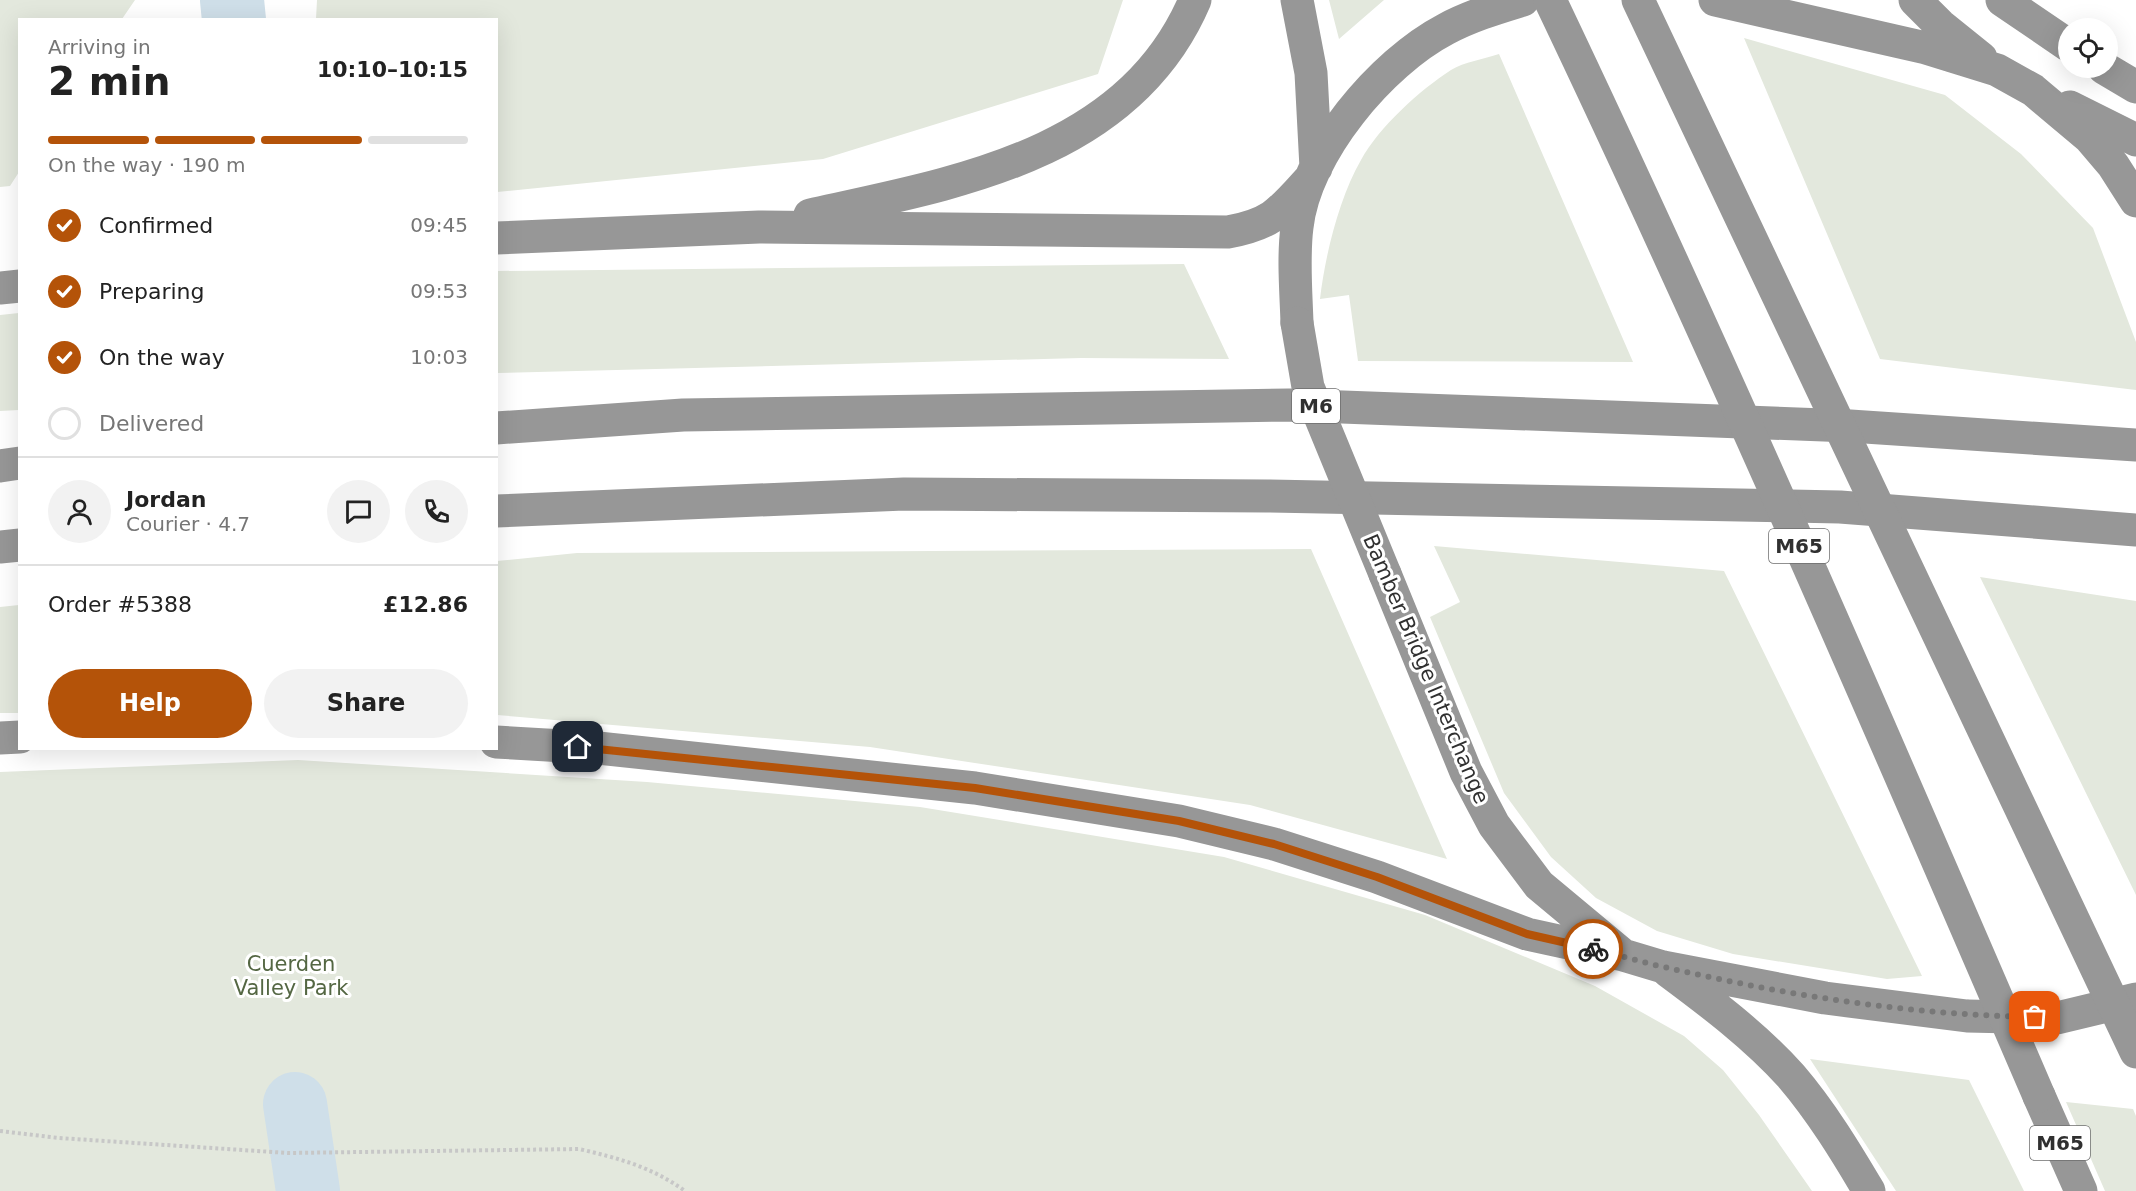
<!DOCTYPE html>
<meta charset="utf-8">
<style>
body{margin:0;font-family:"DejaVu Sans",sans-serif;background:#f2f2f2;color:#222;height:100vh;display:flex;flex-direction:column;font-size:22px;white-space:nowrap}
*{box-sizing:border-box;margin:0}
p{font-size:20px;color:#767676}
.icon{flex:none;width:33px;height:33px;fill:none;stroke:currentColor;stroke-width:2;stroke-linecap:round;stroke-linejoin:round}
.map{position:relative;flex:1;overflow:hidden}
.side{position:absolute;left:18px;top:18px;width:480px;height:732px;display:flex;flex-direction:column;background:#fff;border-radius:0px;box-shadow:0 6px 24px #0002}
.side>*{flex:none}
.buttons{position:absolute;left:2058px;top:18px;display:grid;gap:12px}
.buttons a{display:grid;place-items:center;width:60px;height:60px;border-radius:50%;background:#fff;box-shadow:0 6px 24px #0002;font-size:30px}
.pin{position:absolute;display:grid;place-items:center;width:51px;height:51px;color:#fff;margin:-26px;border-radius:12px;box-shadow:0 3px 9px #0006}
.courier{position:absolute;display:grid;place-items:center;width:60px;height:60px;margin:-30px;border:4px solid #b45309;border-radius:50%;background:#fff;color:#222;box-shadow:0 2px 8px #0007}
.headline em{font-style:normal;font-weight:700}
.headline div{display:flex;flex-direction:column-reverse}
.headline{display:flex;align-items:center;justify-content:space-between;height:102px;padding:0 30px}
h1{font-size:39px;font-weight:700;line-height:45px}
.bar{display:grid;grid-template-columns:repeat(4,1fr);gap:9px 6px;align-content:center;height:72px;padding:0 30px}
.bar i{height:8px;border-radius:4px;background:#e0e0e0}
.bar .active{background:#b45309}
.bar p{grid-column:span 4}
.line{display:flex;align-items:center;gap:15px;padding:0 30px;border-top:2px solid #e0e0e0}
.line div{flex:1}
.round{display:grid;place-items:center;flex:none;width:63px;height:63px;border-radius:32px;background:#f2f2f2}
ol{padding:0 30px;list-style:none}
li{display:flex;align-items:center;gap:18px;height:66px}
li p{margin-inline-start:auto}
li .icon{padding:6px;border-radius:50%;background:#b45309;color:#fff;stroke-width:4}
li:last-child{color:#767676}
li i{width:33px;height:33px;border:3px solid #e0e0e0;border-radius:50%}
.cta{display:flex;gap:12px;margin-top:auto;padding:12px 30px}
.cta a{flex:1;height:69px;border-radius:36px;background:#b45309;color:#fff;font-size:24px;font-weight:700;line-height:69px;text-align:center}
.cta a+a{background:#f2f2f2;color:#222}
.map>svg:first-child{display:block}
.green{fill:#e3e8dd}
.lines{fill:none;stroke-linecap:round;stroke-linejoin:round}
.river{stroke:#cfdfe9;stroke-width:64}
.path{stroke:#c7c7c7;stroke-width:4;stroke-dasharray:3 3;stroke-linecap:butt}
.motorway{stroke:#979797;stroke-width:33}
.motorway-bridge{stroke:#979797;stroke-width:33}
.done{stroke:#787878;stroke-width:6;stroke-dasharray:0 10.8}
.route{stroke:#b45309;stroke-width:8}
.labels{text-anchor:middle;dominant-baseline:central;stroke-width:6;stroke-linejoin:round;paint-order:stroke}
.shield{fill:#fff;stroke:#6e6e6e;stroke-width:1.5}
.shield-label{font-size:20px;font-weight:bold;fill:#303030}
.street-label{font-size:21px;fill:#303030;stroke:#fff}
.park-label{font-size:21px;fill:#546743;stroke:#fff}
</style>
<div class="map">
<svg width="2136" height="1191" viewBox="0 0 2136 1191">
<rect width="100%" height="100%" fill="#fff"/>
<path class="green" d="M0 0H135L122 19 20 20 19 172 10 186 0 187Z
M317 0H1123L1098 74 823 159 497 192 496 20 316 19Z
M1329 0H1384L1339 39Z
M1744 38 1945 95 2021 154 2093 228 2136 342V390L1880 359Z
M1499 54 1633 362 1358 361 1349 295 1320 299C1325 256 1339 198 1361 160 1379 127 1420 90 1451 70 1464 62 1484 59 1499 54Z
M1184 264 1229 359 1081 358 497 373V271Z
M19 313V410L0 411V315Z
M1434 546 1724 571 1922 976 1887 979 1733 954 1657 931 1596 898 1551 857 1504 793 1430 617 1460 602Z
M1311 549 1447 859 1250 805 870 747 497 715V561L577 553Z
M1980 577 2136 601V895Z
M19 605V713H0V607Z
M298 760 647 782 920 807 1224 857 1425 915 1595 986 1684 1036 1723 1070 1759 1115 1812 1191H0V772Z
M1810 1059 1969 1080 2024 1191H1896Z
M2066 1102 2133 1109 2136 1116V1191H2105Z"/>
<g class="lines">
<path class="river" d="M232 0 234 20
M295 1104 308 1191"/>
<path class="path" d="M0 1131 59 1138 288 1153 579 1149C618 1158 652 1167 685 1191"/>
<path class="motorway" d="M1297 0 1311 73 1316 168
M1715 0 1926 48 1997 70 2033 90 2090 138 2113 165 2136 201
M1915 0 1940 25 1981 58
M2002 0 2068 45
M2104 68 2136 87
M2070 107 2136 140
M810 215C956 183 1129 155 1195 0
M496 238 759 227 1228 232C1272 224 1280 212 1309 180
M0 288 20 286
M1297 323C1296 291 1293 258 1297 227 1305 153 1381 63 1446 29 1470 16 1497 8 1523 0
M496 428 683 415 1289 405 1850 426 2136 445
M0 466 20 463
M496 511 904 494 1267 496 1840 507 2136 530
M0 547 20 545
M1385 574 1466 772 1494 825 1539 885 1623 955 1663 967 1825 998 1967 1016 2057 1018 2136 999
M0 738 20 737
M496 742 598 748 975 788 1179 821 1274 844 1377 877 1527 934 1623 955
M1668 971C1711 1003 1755 1036 1791 1076 1821 1111 1846 1152 1869 1191
M2039 1096 2081 1191"/>
<path class="motorway-bridge" d="M1550 0C1722 361 1881 729 2039 1096
M1638 0 2136 1052
M1297 323 1308 387 1385 574"/>
</g>
<g class="lines">
<path class="done" d="M1593 949C1617 954 1640 962 1664 967 1785 995 1911 1015 2035 1017"/>
<path class="route" d="M578 747 975 788 1179 821 1274 844 1377 877 1527 934 1593 949"/>
</g>
<g class="labels">
<g class="shield">
<rect x="1292" y="389" width="48" height="34" rx="4.5"/>
<rect x="1769" y="529" width="60" height="34" rx="4.5"/>
<rect x="2030" y="1126" width="60" height="34" rx="4.5"/>
</g>
<g class="shield-label">
<text x="1316" y="406">M6</text>
<text x="1799" y="546">M65</text>
<text x="2060" y="1143">M65</text>
</g>
<g class="street-label">
<text transform="translate(1426 669) rotate(67)">Bamber Bridge Interchange</text>
</g>
<g class="park-label">
<text x="291" y="964">Cuerden<tspan x="291" dy="24">Valley Park</tspan></text>
</g>
</g>
</svg>
<div class="buttons">
<a><svg class="icon" aria-label="locate" viewBox="0 0 24 24"><circle cx="12" cy="12" r="6"/><path d="M12 2v4M12 18v4M2 12h4M18 12h4"/></svg></a>
</div>
<div class="pin" style="left:2035px;top:1017px;background:#ea580c"><svg class="icon" aria-label="bag" viewBox="0 0 24 24"><path d="M5 8h14l-1 12H6zM9 8a3 3 0 0 1 6 0"/></svg></div>
<div class="pin" style="left:578px;top:747px;background:#1f2937"><svg class="icon" aria-label="home" viewBox="0 0 24 24"><path d="M3 11l9-7 9 7M6 9v11h12V9"/></svg></div>
<div class="courier" style="left:1593px;top:949px"><svg class="icon" aria-label="bike" viewBox="0 0 24 24"><circle cx="6" cy="16" r="4"/><circle cx="18" cy="16" r="4"/><path d="M6 16l4-8h5l3 8M10 8l3 8H6M13 5h3"/></svg></div>
<section class="side">
<div class="headline"><div><h1>2 min</h1><p>Arriving in</p></div><em>10:10–10:15</em></div>
<div class="bar"><i class="active"></i><i class="active"></i><i class="active"></i><i></i><p>On the way · 190 m</p></div>
<ol>
<li><svg class="icon" aria-label="check" viewBox="0 0 24 24"><path d="M5 12l5 5 9-10"/></svg>Confirmed<p>09:45</p></li>
<li><svg class="icon" aria-label="check" viewBox="0 0 24 24"><path d="M5 12l5 5 9-10"/></svg>Preparing<p>09:53</p></li>
<li><svg class="icon" aria-label="check" viewBox="0 0 24 24"><path d="M5 12l5 5 9-10"/></svg>On the way<p>10:03</p></li>
<li><i></i>Delivered</li>
</ol>
<div class="line" style="height:108px"><a class="round"><svg class="icon" aria-label="person" viewBox="0 0 24 24"><circle cx="12" cy="8" r="4"/><path d="M4 21q1-7 8-7t8 7"/></svg></a><div><b>Jordan</b><p>Courier · 4.7</p></div><a class="round"><svg class="icon" aria-label="chat" viewBox="0 0 24 24"><path d="M4 5h16v11H9l-5 4z"/></svg></a><a class="round"><svg class="icon" aria-label="phone" viewBox="0 0 24 24"><path d="M5 4h4l2 5-3 2q2 4 5 5l2-3 5 2v4C11 20 4 13 5 4z"/></svg></a></div>
<div class="line" style="height:78px"><div>Order #5388</div><b>£12.86</b></div>
<div class="cta"><a>Help</a><a>Share</a></div>
</section>
</div>
